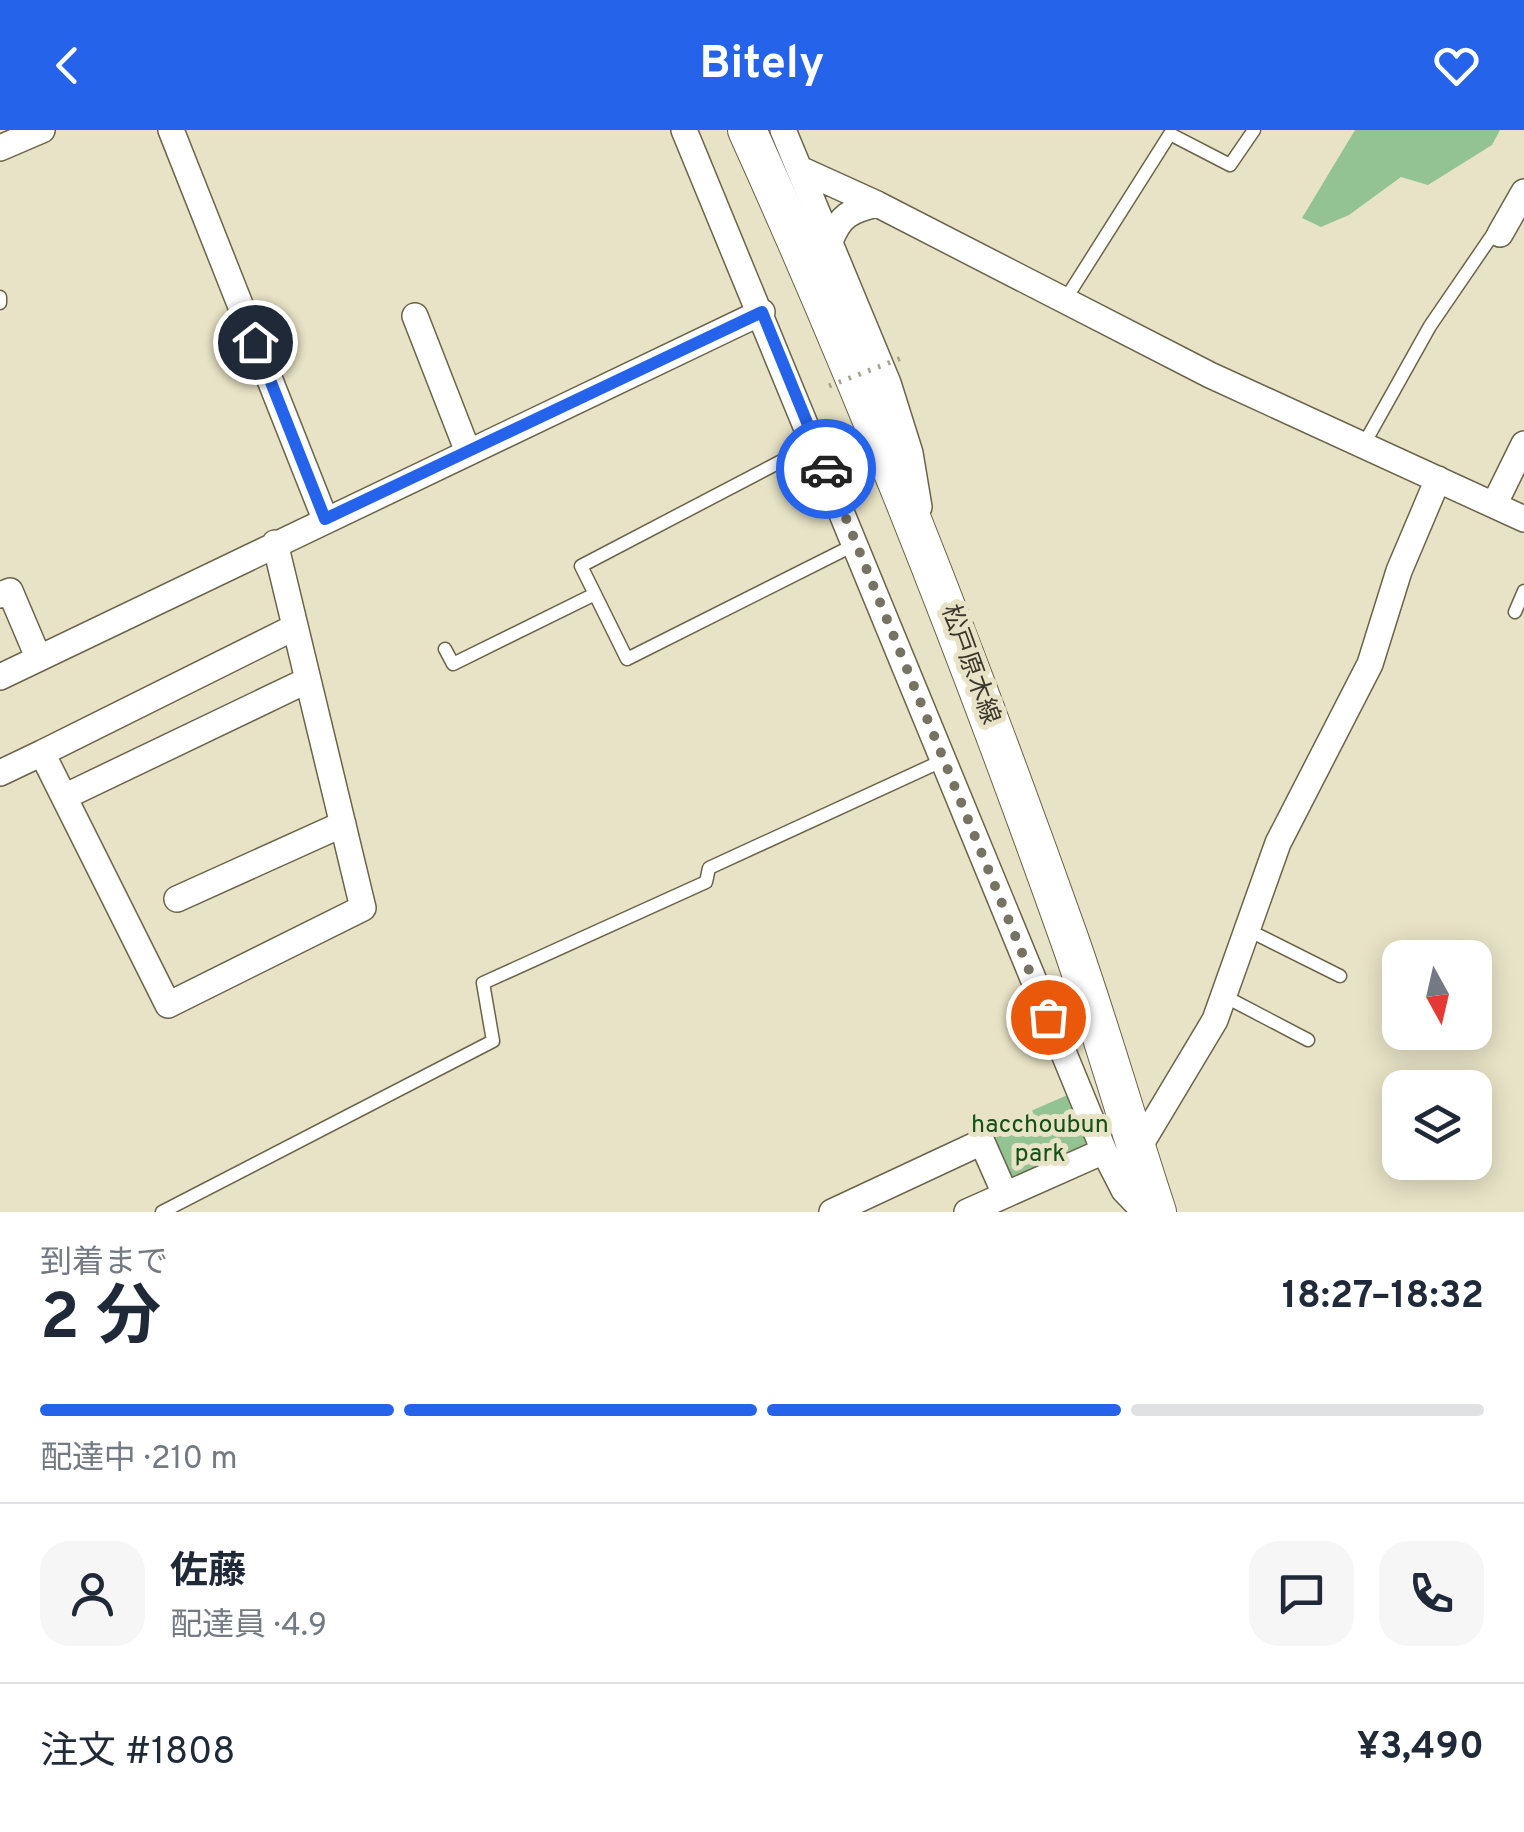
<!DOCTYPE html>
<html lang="ja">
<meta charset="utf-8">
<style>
body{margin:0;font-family:Overpass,"Noto Sans JP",sans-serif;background:#f6f6f7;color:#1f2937;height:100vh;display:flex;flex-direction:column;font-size:38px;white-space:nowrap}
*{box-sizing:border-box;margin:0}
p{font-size:32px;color:#747a83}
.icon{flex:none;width:55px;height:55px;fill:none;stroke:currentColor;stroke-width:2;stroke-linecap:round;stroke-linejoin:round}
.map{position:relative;height:1082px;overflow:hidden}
.drawer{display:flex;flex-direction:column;background:#fff;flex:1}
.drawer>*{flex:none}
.needle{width:65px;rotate:172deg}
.fabs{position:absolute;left:1382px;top:810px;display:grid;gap:20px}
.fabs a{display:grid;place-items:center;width:110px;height:110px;border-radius:20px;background:#fff;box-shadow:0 5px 25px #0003;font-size:50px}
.pin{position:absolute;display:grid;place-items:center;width:85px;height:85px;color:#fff;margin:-42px;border:5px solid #fff;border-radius:50%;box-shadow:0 2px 10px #0007}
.courier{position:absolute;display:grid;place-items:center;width:100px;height:100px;margin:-50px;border:8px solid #2563eb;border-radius:50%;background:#fff;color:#222;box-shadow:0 2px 12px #0007}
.head em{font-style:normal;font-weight:700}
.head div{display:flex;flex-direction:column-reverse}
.head{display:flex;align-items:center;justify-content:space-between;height:170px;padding:0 40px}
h1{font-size:65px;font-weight:700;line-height:75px}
.bar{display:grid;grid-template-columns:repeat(4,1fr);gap:15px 10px;align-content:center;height:120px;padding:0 40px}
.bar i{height:12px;border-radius:8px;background:#e0e1e3}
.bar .active{background:#2563eb}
.bar p{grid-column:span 4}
.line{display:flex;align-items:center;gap:25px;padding:0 40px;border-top:2px solid #e0e1e3}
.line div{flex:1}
.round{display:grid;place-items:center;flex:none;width:105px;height:105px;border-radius:30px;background:#f6f6f7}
header{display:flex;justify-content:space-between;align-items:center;height:130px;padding:0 40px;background:#2563eb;color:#fff;font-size:45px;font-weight:700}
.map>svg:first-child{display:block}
.green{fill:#94c393}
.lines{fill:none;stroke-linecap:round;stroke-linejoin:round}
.service-casing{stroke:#69644a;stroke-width:15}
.minor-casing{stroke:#69644a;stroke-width:28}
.secondary-casing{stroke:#69644a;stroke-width:40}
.service{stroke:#fff;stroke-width:12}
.minor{stroke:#fff;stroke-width:25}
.secondary{stroke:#fff;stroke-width:38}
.path-bridge{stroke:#a7a38d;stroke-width:5;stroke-dasharray:2.5 8;stroke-linecap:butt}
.done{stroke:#767362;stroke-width:10;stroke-dasharray:0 18}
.route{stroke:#2563eb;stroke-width:12}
.labels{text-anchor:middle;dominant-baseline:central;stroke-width:10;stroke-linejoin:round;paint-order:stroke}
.street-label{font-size:25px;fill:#39372c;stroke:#e8e3c6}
.park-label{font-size:25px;fill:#135117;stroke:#e8e3c6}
</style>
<header><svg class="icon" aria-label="back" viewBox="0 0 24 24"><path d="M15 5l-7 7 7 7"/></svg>Bitely<svg class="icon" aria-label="heart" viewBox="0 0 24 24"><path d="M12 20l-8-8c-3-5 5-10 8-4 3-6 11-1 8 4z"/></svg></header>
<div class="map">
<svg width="1524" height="1082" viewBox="0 0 1524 1082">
<rect width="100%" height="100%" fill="#e8e3c6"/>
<path class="green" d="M1355 0H1500L1492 15 1428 55 1401 47 1349 85 1321 97 1302 88Z
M1072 963 1091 1012 1087 1024 1015 1054 985 1001Z"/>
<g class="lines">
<g class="service-casing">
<path id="service" d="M0 167V173
M1065 170 1170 4 1230 35 1254 0
M816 313 581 436 627 529 856 414
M1364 314 1430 196 1493 104H1500
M1515 482 1524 461
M445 519 453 534 595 464
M1248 800 1340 846
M1224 866 1308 910
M162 1082 493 911 483 853 706 752 709 738 944 630"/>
</g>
<g class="minor-casing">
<path id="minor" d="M171 0 325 389
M684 0 1104 1021 1124 1060 1145 1082
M783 0 888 253 910 323 919 377
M0 18 42 0
M802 40 877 74 1210 245 1524 389
M1500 104 1524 62
M830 112C839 86 851 80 877 74
M415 186 468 322
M1494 375 1524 314
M0 465 10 461 38 527
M0 547 762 182
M42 623 295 497
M0 643 42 623 168 875 363 778 275 413
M64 667 308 550
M177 769 343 694
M1139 1017 1215 890 1278 713 1370 534 1399 441 1438 349
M832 1082 982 1012 1005 1064
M967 1082 1104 1021"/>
</g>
<g class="secondary-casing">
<path id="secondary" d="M747 0C867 265 972 535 1069 808 1101 899 1127 991 1157 1082"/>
</g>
<use href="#service" class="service"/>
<use href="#minor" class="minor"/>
<use href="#secondary" class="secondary"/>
<path class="path-bridge" d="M829 256 904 227"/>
</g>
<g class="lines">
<path class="done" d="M826 339 1048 887"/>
<path class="route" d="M255 212 325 389 762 182 826 339"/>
</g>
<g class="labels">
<g class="street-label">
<text transform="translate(969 535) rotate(70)">松戸原木線</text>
</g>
<g class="park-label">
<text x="1040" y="996">hacchoubun<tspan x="1040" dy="29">park</tspan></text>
</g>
</g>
</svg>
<div class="fabs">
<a><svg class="needle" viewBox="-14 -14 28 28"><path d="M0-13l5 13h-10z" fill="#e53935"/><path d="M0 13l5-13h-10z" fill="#747a83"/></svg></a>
<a><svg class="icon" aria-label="layers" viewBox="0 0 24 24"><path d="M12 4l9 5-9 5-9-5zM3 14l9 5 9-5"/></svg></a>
</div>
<div class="pin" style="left:1048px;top:887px;background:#ea580c"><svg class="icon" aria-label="bag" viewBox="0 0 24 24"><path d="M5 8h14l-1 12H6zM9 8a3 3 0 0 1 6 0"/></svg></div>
<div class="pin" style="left:255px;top:212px;background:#1f2937"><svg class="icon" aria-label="home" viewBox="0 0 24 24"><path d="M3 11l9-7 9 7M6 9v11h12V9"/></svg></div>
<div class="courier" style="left:826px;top:339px"><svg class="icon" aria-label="car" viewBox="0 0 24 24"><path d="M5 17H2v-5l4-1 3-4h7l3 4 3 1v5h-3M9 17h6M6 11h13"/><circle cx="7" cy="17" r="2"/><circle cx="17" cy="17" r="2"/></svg></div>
</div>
<section class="drawer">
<div class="head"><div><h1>2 分</h1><p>到着まで</p></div><em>18:27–18:32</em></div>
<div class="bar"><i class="active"></i><i class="active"></i><i class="active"></i><i></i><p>配達中 · 210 m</p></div>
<div class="line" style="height:180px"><a class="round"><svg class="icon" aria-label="person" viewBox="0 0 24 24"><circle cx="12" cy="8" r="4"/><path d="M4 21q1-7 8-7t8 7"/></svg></a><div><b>佐藤</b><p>配達員 · 4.9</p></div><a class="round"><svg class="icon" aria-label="chat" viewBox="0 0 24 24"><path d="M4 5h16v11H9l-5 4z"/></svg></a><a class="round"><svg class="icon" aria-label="phone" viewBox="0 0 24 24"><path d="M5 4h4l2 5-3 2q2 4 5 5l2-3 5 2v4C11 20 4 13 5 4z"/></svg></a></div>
<div class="line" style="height:130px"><div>注文 #1808</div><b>¥3,490</b></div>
</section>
